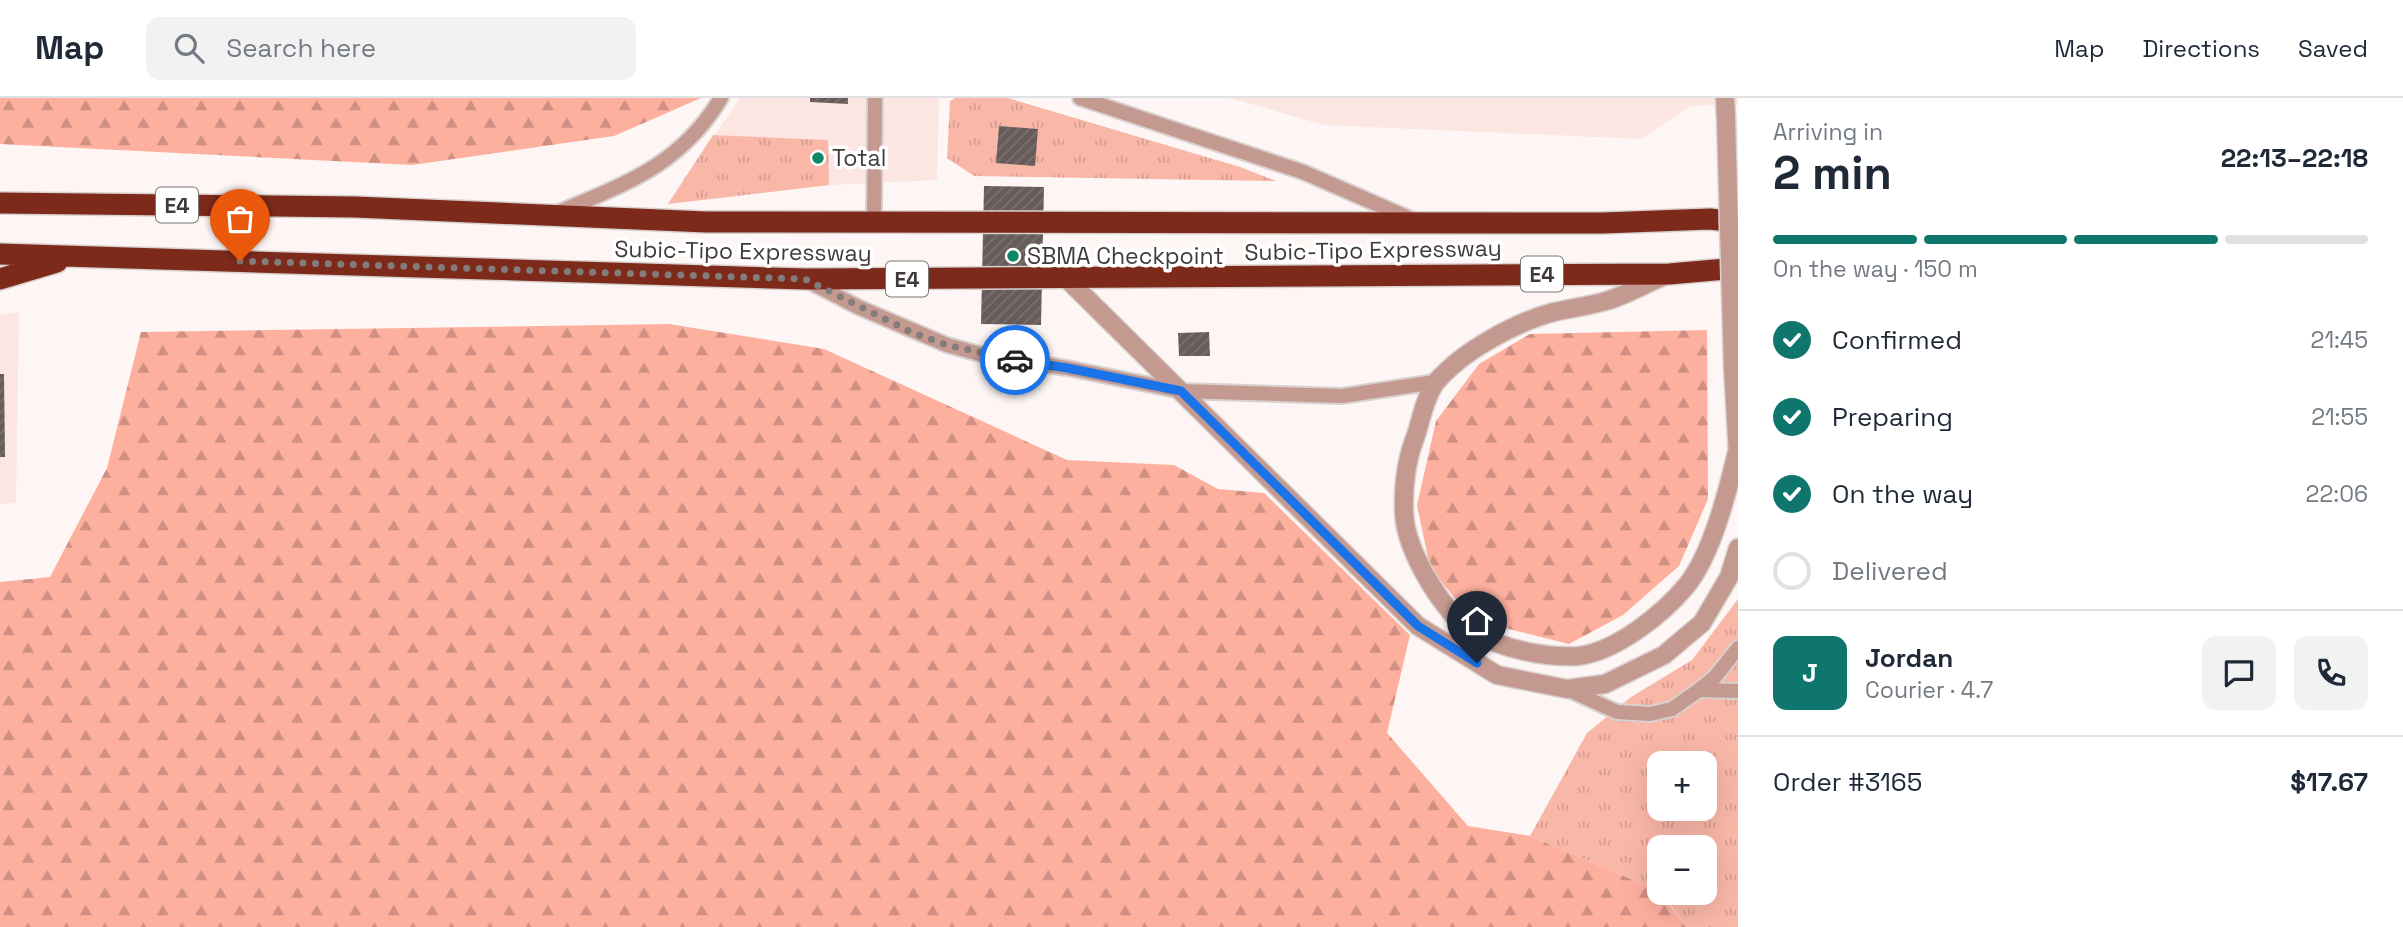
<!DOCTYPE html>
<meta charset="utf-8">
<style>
body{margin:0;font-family:"Space Grotesk",sans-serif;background:#f2f2f3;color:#1f2937;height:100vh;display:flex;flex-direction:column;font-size:26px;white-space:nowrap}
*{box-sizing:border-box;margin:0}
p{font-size:23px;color:#747a83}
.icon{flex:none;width:38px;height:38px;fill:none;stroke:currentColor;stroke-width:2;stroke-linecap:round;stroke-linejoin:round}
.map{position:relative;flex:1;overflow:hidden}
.drawer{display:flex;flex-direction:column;background:#fff;width:665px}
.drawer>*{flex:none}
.controls{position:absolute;left:1647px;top:653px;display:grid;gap:14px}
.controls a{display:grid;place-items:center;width:70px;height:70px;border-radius:14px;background:#fff;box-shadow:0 7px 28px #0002;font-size:35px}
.pin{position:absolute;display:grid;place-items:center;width:60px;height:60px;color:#fff;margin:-72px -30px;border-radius:50% 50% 50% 0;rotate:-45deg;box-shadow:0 0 7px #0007}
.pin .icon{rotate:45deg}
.courier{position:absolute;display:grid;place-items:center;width:70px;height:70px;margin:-35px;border:5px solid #1a73e8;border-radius:50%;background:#fff;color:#222;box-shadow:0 2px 9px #0007}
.headline em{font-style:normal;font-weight:700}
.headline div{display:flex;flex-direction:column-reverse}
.headline{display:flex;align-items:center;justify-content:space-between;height:119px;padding:0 35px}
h1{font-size:46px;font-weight:700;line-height:52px}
.bar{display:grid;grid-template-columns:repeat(4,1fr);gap:10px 7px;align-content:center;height:84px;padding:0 35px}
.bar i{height:9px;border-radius:5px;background:#e0e1e3}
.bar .active{background:#0f766e}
.bar p{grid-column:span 4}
.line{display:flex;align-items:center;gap:18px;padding:0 35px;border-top:2px solid #e0e1e3}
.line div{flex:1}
.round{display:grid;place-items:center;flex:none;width:74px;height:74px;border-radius:14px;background:#f2f2f3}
ol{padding:0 35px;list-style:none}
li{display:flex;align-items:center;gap:21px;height:77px}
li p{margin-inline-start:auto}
li .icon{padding:7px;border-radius:50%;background:#0f766e;color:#fff;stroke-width:4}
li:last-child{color:#747a83}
li i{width:38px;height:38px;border:4px solid #e0e1e3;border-radius:50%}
header{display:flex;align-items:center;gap:42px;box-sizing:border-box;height:98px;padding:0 35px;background:#fff;border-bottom:2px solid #e0e1e3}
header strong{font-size:33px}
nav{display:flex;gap:38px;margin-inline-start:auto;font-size:24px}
.search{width:490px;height:63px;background:#f2f2f3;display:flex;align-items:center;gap:18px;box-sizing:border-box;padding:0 24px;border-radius:14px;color:#747a83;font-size:26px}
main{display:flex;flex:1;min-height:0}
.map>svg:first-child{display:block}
.built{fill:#fbe6e1}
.grass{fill:url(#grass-tufts);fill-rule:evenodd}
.forest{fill:url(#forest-firs)}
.building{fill:url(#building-hatch)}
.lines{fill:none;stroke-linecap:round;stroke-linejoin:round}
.lane-casing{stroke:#d8d1cf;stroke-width:18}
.street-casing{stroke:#d8d1cf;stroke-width:21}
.highway-casing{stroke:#d8d1cf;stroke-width:24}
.lane{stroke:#c49a90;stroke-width:14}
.street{stroke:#c49a90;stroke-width:18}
.highway{stroke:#7d2a1a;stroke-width:21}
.street-bridge-casing{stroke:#d8d1cf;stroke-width:21;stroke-linecap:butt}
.street-bridge{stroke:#c49a90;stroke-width:18}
.done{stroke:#827c7b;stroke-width:7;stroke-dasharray:0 12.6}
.route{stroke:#1a73e8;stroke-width:9}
.poi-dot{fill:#0f8768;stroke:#fff;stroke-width:2.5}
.labels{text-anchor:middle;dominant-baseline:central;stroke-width:7;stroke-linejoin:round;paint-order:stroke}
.shield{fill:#fff;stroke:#797675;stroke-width:2}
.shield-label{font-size:21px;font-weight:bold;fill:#403b3a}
.poi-label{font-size:23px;fill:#403b3a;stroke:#fff;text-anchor:start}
.street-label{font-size:23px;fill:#403b3a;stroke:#fff}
</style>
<header>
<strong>Map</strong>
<div class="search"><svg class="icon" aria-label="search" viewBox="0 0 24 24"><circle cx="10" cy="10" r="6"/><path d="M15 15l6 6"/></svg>Search here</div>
<nav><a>Map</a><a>Directions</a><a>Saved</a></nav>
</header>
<main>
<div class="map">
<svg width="1738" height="829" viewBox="0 0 1738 829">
<defs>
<pattern id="grass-tufts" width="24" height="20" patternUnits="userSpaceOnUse" patternTransform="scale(1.75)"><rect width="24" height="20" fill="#f9b7a8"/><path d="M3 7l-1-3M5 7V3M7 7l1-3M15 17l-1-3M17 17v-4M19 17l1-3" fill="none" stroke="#d69e91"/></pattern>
<pattern id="forest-firs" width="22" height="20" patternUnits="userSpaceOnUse" patternTransform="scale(1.75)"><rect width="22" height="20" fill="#feb09f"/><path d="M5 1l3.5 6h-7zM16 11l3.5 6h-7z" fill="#cf9083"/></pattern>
<pattern id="building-hatch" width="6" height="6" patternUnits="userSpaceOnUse" patternTransform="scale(1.75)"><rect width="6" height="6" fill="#675c5a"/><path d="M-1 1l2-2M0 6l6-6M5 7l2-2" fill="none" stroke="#7a716f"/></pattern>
</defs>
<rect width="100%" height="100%" fill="#fef6f4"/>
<path class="built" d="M740 0H939L937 82 829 87 668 106Z
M1230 0H1738V6L1691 8 1641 41 1324 27Z
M19 214 16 405 0 406V217Z"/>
<path class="grass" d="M955 0H1008L1240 69 1276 83 974 78 947 60 950 3Z
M713 37 828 42 829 87 668 106Z
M1738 501V829H1686L1662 795 1704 794V749H1659V793L1530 738 1587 635 1631 599 1692 562ZM1659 665H1704V710H1659Z"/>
<path class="forest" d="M0 0H701L614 38 412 67 0 46Z
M669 226 824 251 1067 362 1174 367 1218 391 1264 395 1410 537 1387 635 1468 728 1530 738 1659 793 1686 829H0V484L50 479 107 370 141 234Z
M1707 232 1708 401 1679 468 1623 517 1569 546 1473 522 1430 470 1417 407 1436 323 1479 266 1530 236Z"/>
<path class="building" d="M810 0H848V6L810 4Z
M999 28 1038 31 1035 68 996 65Z
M984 88 1044 89 1041 227 981 226Z
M1209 234 1210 258H1179L1178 235Z
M0 276H4L5 359H0Z"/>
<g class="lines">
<g class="lane-casing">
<path id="lane" d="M1080 0 1303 74 1411 121
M557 115C626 85 680 68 721 0
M874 123 875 0
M810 184 858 209 947 247 991 259 1067 270 1181 293 1342 298 1435 284
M1567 591 1617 614 1650 616 1672 611 1699 592 1738 593
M1699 592 1715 579 1738 550"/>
</g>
<g class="street-casing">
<path id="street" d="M1725 0 1726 21
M1664 178C1645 186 1626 197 1606 203 1589 208 1571 210 1554 214 1516 224 1463 253 1437 283 1426 295 1421 322 1416 337 1406 362 1403 388 1404 415 1406 453 1443 516 1475 535 1503 551 1546 560 1578 558 1616 554 1664 515 1687 487 1712 456 1728 392 1737 354
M1067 181 1418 528 1497 577 1567 591 1605 586 1664 557 1702 525 1729 479 1738 450
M1733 269 1738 358"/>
</g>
<g class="highway-casing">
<path id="highway" d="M0 105 355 109 706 124 1603 125 1710 121 1738 124
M0 156 805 181 1669 176 1738 170
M0 181 57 164"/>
</g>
<use href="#lane" class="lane"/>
<use href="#street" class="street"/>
<use href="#highway" class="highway"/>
<g class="street-bridge-casing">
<path id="street-bridge" d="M1726 21 1733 269"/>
</g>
<use href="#street-bridge" class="street-bridge"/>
</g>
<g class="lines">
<path class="done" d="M240 163 805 181 911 234 947 247 1015 262"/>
<path class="route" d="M1015 262 1067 270 1181 293 1418 528 1477 565"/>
</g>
<g class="poi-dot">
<circle cx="818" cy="60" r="7"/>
<circle cx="1013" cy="158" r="7"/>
</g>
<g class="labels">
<g class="shield">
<rect x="156" y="89.5" width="42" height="35" rx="5"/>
<rect x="1521" y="158.5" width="42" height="35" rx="5"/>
<rect x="886" y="163.5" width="42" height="35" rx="5"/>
</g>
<g class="shield-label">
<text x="177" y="107">E4</text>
<text x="1542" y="176">E4</text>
<text x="907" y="181">E4</text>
</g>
<g class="poi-label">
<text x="832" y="60">Total</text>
<text x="1027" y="158">SBMA Checkpoint</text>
</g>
<g class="street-label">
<text transform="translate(1373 152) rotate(-1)">Subic-Tipo Expressway</text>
<text transform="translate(743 153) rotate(1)">Subic-Tipo Expressway</text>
</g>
</g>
</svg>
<div class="controls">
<a>+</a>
<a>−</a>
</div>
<div class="pin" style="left:240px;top:163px;background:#ea580c"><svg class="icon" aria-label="bag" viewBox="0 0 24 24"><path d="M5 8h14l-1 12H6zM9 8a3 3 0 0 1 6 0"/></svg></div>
<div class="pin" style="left:1477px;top:565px;background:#1f2937"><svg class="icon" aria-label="home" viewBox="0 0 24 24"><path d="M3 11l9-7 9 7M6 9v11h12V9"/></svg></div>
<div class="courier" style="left:1015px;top:262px"><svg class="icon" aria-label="car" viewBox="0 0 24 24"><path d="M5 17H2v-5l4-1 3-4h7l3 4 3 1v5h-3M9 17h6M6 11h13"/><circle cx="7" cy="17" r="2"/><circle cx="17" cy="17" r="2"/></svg></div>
</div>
<section class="drawer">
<div class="headline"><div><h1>2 min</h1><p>Arriving in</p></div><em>22:13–22:18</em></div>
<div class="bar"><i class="active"></i><i class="active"></i><i class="active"></i><i></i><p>On the way · 150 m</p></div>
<ol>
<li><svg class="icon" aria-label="check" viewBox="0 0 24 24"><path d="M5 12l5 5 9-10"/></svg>Confirmed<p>21:45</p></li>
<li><svg class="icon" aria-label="check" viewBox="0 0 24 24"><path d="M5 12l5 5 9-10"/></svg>Preparing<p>21:55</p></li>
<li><svg class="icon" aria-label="check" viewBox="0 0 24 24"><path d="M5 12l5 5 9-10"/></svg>On the way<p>22:06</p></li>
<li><i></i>Delivered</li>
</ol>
<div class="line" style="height:126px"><b class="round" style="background:#0f766e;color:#fff">J</b><div><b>Jordan</b><p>Courier · 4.7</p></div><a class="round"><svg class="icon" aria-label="chat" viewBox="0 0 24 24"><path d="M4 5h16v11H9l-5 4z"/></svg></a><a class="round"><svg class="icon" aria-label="phone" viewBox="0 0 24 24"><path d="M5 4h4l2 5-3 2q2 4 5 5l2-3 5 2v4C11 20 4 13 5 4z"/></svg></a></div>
<div class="line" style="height:91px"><div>Order #3165</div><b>$17.67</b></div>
</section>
</main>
